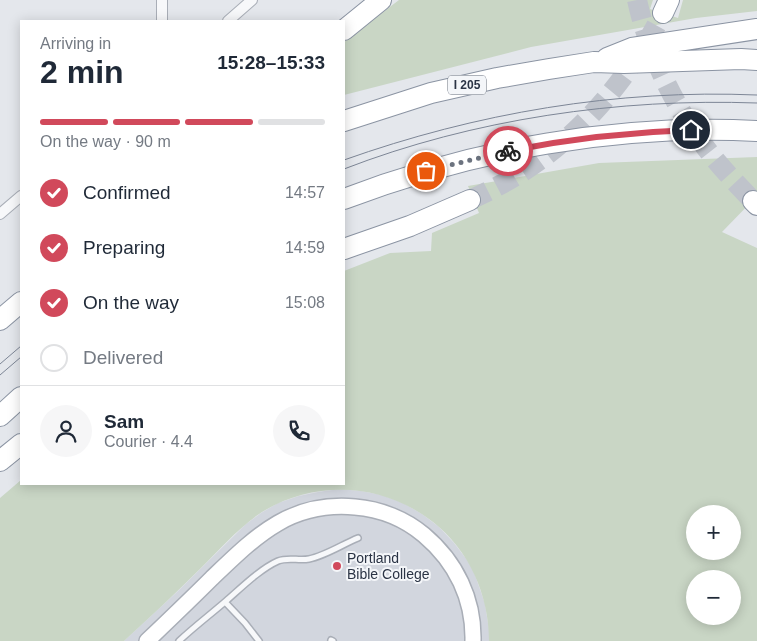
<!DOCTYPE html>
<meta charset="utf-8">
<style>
body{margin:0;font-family:Helvetica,sans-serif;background:#f6f6f7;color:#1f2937;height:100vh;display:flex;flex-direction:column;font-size:19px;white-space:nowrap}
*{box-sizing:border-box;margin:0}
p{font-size:16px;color:#747a83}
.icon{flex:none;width:28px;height:28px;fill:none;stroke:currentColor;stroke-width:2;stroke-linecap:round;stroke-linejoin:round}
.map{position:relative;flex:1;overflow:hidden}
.details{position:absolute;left:20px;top:20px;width:325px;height:465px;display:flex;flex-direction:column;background:#fff;border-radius:0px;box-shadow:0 2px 12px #0003}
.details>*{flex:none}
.controls{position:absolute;left:686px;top:505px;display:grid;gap:10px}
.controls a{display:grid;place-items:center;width:55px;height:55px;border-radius:50%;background:#fff;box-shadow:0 2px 12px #0003;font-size:25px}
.pin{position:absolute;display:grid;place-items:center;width:42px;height:42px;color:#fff;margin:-21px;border:2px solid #fff;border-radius:50%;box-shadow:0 1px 5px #0007}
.courier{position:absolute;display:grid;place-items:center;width:50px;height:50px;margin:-25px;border:4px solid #d1495b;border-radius:50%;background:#fff;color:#222;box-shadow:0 1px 6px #0007}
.headline em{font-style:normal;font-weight:700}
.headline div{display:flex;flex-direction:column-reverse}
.headline{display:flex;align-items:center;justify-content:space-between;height:85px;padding:0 20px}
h1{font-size:32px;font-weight:700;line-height:38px}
.bar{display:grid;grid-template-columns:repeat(4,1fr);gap:8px 5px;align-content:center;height:60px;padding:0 20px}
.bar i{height:6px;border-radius:4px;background:#e0e1e3}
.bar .active{background:#d1495b}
.bar p{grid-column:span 4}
.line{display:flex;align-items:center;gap:12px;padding:0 20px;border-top:1px solid #e0e1e3}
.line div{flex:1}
.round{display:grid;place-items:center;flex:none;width:52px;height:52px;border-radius:26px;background:#f6f6f7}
ol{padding:0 20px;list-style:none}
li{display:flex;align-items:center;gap:15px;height:55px}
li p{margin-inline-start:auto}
li .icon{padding:5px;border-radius:50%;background:#d1495b;color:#fff;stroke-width:4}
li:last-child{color:#747a83}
li i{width:28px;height:28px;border:2px solid #e0e1e3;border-radius:50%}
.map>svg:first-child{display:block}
.built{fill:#d2d6de}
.green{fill:#c9d6c5;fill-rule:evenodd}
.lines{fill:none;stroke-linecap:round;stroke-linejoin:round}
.highway-tunnel{stroke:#bfc3cb;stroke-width:20;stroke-dasharray:20 10;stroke-linecap:butt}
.lane-casing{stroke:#a9aeb7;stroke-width:8}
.street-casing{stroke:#a9aeb7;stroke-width:12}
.secondary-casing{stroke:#a9aeb7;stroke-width:18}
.highway-casing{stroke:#8b94a3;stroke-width:22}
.lane{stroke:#f7f8fa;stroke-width:5}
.street{stroke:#f7f8fa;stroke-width:10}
.secondary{stroke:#fff;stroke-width:15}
.highway{stroke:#fff;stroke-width:20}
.tram{stroke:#7d8696;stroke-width:1}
.done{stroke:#6c737f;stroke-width:5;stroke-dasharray:0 9}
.route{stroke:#d1495b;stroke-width:6}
.poi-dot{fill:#d1495b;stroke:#f4f6f9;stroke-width:2}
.labels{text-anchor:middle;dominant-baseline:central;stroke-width:4;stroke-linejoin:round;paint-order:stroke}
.shield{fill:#f4f6f9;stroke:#676e7b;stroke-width:1}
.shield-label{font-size:12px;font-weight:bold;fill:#2b3445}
.poi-label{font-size:14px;fill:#2b3445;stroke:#f4f6f9;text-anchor:start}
</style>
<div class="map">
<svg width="757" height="641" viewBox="0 0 757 641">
<rect width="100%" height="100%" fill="#e4e7ec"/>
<path class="built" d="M339 489 361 491 382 495 403 503 422 514 439 527 454 543 467 560 474 572 485 604 489 630V641H124L177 592 246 524 261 513 278 503 299 496 318 492Z"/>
<path class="green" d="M399 0H653L650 9 678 18 683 0H757V11L696 18 531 47 344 95V42Z
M757 157V196L722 232 757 248V641H489C489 595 469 550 433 522 383 483 316 479 262 512 239 527 220 549 201 568 176 593 150 617 124 641H0V498L21 480V484H344V271L390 253 431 251 432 233 479 213 468 186 599 163ZM695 514H732V551H695ZM695 579H732V616H695Z"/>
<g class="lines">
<path class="highway-tunnel" d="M637 0C647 46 667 91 693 130 710 156 731 178 753 201
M470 200C491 190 511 180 530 167 576 136 615 93 644 46 651 36 657 24 663 13"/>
<g class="lane-casing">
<path id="lane" d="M225 602 245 623 259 641
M331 640 333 641
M179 641C194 627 211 614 226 601 241 588 260 569 278 561 288 557 299 561 309 559 325 556 343 544 358 538"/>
</g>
<g class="street-casing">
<path id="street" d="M162 21V0
M228 21 252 0
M0 214 21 196"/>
</g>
<g class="secondary-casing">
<path id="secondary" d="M147 641C169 620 191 599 212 578 256 536 290 501 355 507 380 509 405 519 424 535 456 562 474 599 473 641"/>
</g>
<g class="highway-casing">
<path id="highway" d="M663 13 669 0
M344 30 381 0
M607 58 632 48 757 29
M344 121 431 93 497 78 549 69 594 62 624 63 741 59 757 60
M344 199C475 149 616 124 757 131
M753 201 757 205
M344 249 410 226 470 200
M0 320 21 302
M0 416 21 397
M0 461 21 444"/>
</g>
<use href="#lane" class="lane"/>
<use href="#street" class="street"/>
<use href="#secondary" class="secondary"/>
<use href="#highway" class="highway"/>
<path class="tram" d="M344 160C476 113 617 89 757 95
M344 169C473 119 619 98 757 103
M0 364 21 346
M0 375 21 357"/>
</g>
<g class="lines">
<path class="done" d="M426 171 508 151"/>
<path class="route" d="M508 151C569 139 629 132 691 130"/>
</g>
<circle class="poi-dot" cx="337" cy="566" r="5"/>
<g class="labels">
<rect class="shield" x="448" y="75.5" width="38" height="19" rx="4"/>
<g class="shield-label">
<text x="467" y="85">I 205</text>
</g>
<g class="poi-label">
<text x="347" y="558">Portland<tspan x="347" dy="16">Bible College</tspan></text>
</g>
</g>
</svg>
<div class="controls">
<a>+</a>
<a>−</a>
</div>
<div class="pin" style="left:426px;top:171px;background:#ea580c"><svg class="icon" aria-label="bag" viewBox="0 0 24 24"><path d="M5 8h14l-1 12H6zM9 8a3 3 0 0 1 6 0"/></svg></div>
<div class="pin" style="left:691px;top:130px;background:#1f2937"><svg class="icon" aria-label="home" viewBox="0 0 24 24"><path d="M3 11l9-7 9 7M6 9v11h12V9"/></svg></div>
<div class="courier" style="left:508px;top:151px"><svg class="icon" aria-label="bike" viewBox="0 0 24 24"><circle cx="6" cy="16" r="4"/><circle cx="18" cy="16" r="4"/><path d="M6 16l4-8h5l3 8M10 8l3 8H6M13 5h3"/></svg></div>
<section class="details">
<div class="headline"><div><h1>2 min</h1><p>Arriving in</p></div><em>15:28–15:33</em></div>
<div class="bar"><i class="active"></i><i class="active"></i><i class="active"></i><i></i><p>On the way · 90 m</p></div>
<ol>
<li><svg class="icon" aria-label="check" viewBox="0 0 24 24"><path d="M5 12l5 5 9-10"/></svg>Confirmed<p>14:57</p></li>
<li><svg class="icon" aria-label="check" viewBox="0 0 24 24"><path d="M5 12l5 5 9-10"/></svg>Preparing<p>14:59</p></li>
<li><svg class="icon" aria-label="check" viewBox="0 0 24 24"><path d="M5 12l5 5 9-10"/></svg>On the way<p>15:08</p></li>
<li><i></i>Delivered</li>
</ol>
<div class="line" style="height:90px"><a class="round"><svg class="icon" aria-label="person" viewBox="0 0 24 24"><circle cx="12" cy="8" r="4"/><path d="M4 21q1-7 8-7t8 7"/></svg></a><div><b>Sam</b><p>Courier · 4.4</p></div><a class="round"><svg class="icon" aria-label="phone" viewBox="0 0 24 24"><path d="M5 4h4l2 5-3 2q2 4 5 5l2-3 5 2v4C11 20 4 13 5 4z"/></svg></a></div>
</section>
</div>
